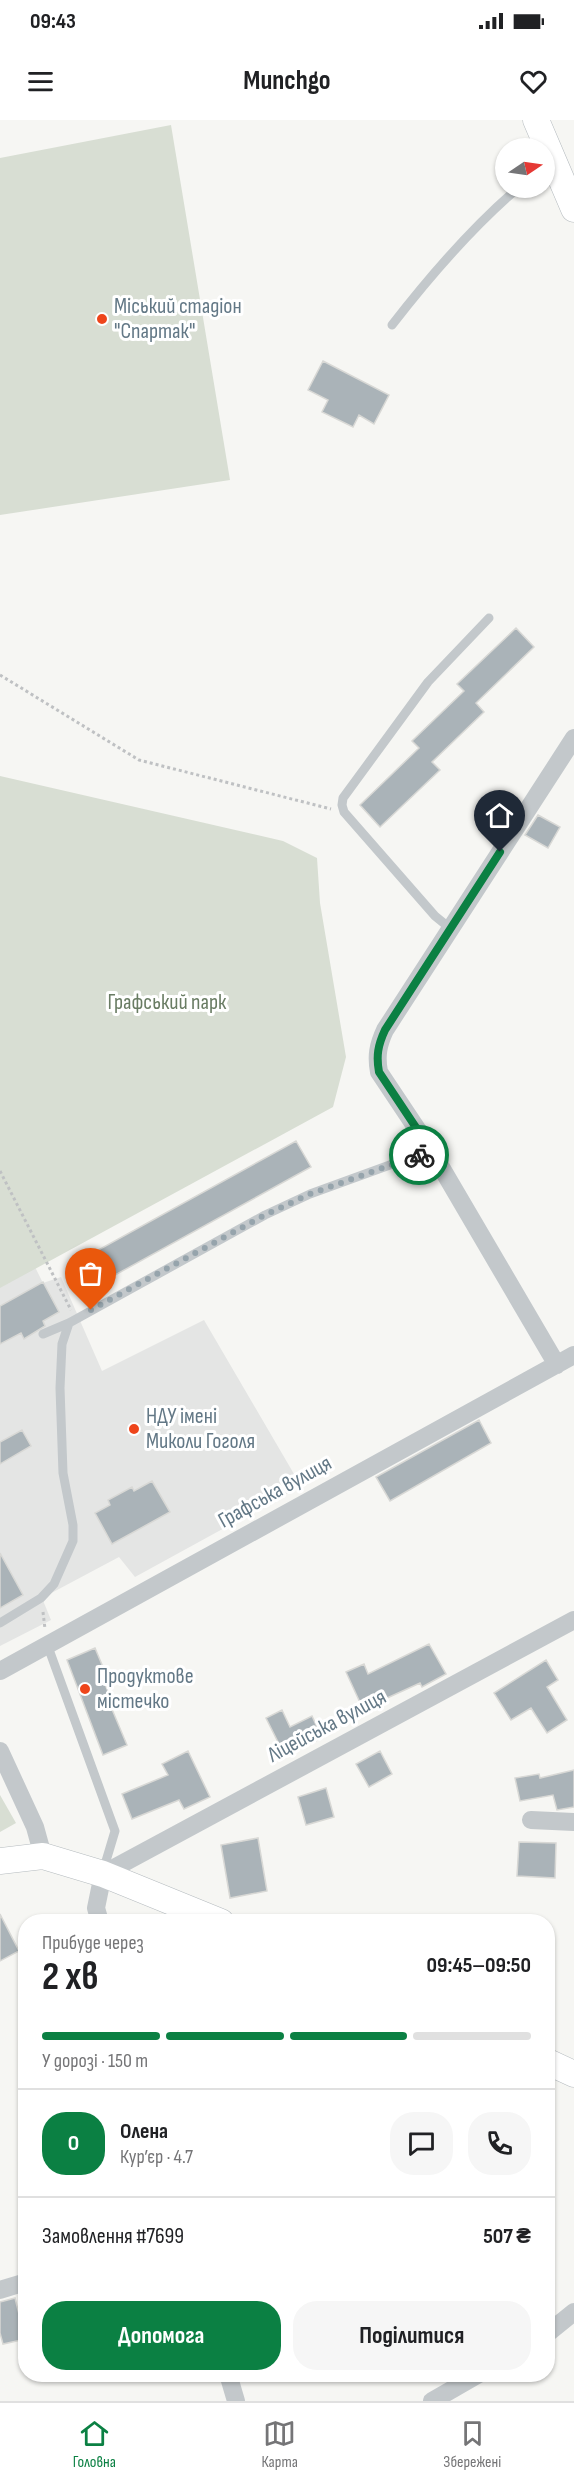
<!DOCTYPE html>
<html lang="uk">
<meta charset="utf-8">
<style>
body{margin:0;font-family:"Sofia Sans Condensed",sans-serif;background:#f6f6f6;color:#202124;height:100vh;display:flex;flex-direction:column;font-size:22px;white-space:nowrap}
*{box-sizing:border-box;margin:0}
p{font-size:20px;color:#757577}
.icon{flex:none;width:33px;height:33px;fill:none;stroke:currentColor;stroke-width:2;stroke-linecap:round;stroke-linejoin:round}
.map{position:relative;flex:1;overflow:hidden}
.sheet{position:absolute;left:18px;top:1794px;width:537px;height:468px;display:flex;flex-direction:column;background:#fff;border-radius:24px;box-shadow:0 2px 4px #0004}
.sheet>*{flex:none}
.needle{width:39px;rotate:77deg}
.tools{position:absolute;left:495px;top:18px;display:grid;gap:12px}
.tools a{display:grid;place-items:center;width:60px;height:60px;border-radius:50%;background:#fff;box-shadow:0 2px 4px #0004;font-size:30px}
.pin{position:absolute;display:grid;place-items:center;width:51px;height:51px;color:#fff;margin:-62px -26px;border-radius:50% 50% 50% 0;rotate:-45deg;box-shadow:0 0 6px #0007}
.pin .icon{rotate:45deg}
.courier{position:absolute;display:grid;place-items:center;width:60px;height:60px;margin:-30px;border:4px solid #0b8043;border-radius:50%;background:#fff;color:#222;box-shadow:0 2px 8px #0007}
.head em{font-style:normal;font-weight:700}
.head div{display:flex;flex-direction:column-reverse}
.head{display:flex;align-items:center;justify-content:space-between;height:102px;padding:0 24px}
h1{font-size:39px;font-weight:700;line-height:45px}
.bar{display:grid;grid-template-columns:repeat(4,1fr);gap:9px 6px;align-content:center;height:72px;padding:0 24px}
.bar i{height:8px;border-radius:4px;background:#e0e0e0}
.bar .on{background:#0b8043}
.bar p{grid-column:span 4}
.line{display:flex;align-items:center;gap:15px;padding:0 24px;border-top:2px solid #e0e0e0}
.line div{flex:1}
.round{display:grid;place-items:center;flex:none;width:63px;height:63px;border-radius:24px;background:#f6f6f6}
.primary-button{display:flex;gap:12px;margin-top:auto;padding:12px 24px}
.primary-button a{flex:1;height:69px;border-radius:24px;background:#0b8043;color:#fff;font-size:24px;font-weight:700;line-height:69px;text-align:center}
.primary-button a+a{background:#f6f6f6;color:#202124}
.status{display:flex;justify-content:space-between;align-items:center;height:42px;padding:0 30px;background:#fff;direction:ltr}
.status svg{height:16px;fill:currentColor}
header{display:flex;justify-content:space-between;align-items:center;height:78px;padding:0 24px;background:#fff;font-size:27px;font-weight:700}
.dock{display:flex;justify-content:space-around;align-items:center;height:84px;border-top:2px solid #e0e0e0;background:#fff;font-size:16px;color:#757577}
.dock a{display:grid;justify-items:center;gap:3px}
.dock .on{color:#0b8043}
.map>svg:first-child{display:block}
.built{fill:#e4e5e4}
.green{fill:#d8ded3}
.building{fill:#aab3b8;stroke:#d8d8d5;stroke-width:1.5}
.lines{fill:none;stroke-linecap:round;stroke-linejoin:round}
.secondary-casing{stroke:#b5bbbf;stroke-width:27}
.path{stroke:#bfc1c3;stroke-width:3;stroke-dasharray:3 3;stroke-linecap:butt}
.lane{stroke:#c3c8cb;stroke-width:9}
.street{stroke:#c3c8cb;stroke-width:18}
.secondary{stroke:#fff;stroke-width:26}
.done{stroke:#96a4ac;stroke-width:6;stroke-dasharray:0 10.8}
.route{stroke:#0b8043;stroke-width:8}
.poi-dot{fill:#ee451b;stroke:#fff;stroke-width:2}
.labels{text-anchor:middle;dominant-baseline:central;stroke-width:6;stroke-linejoin:round;paint-order:stroke}
.poi-label{font-size:22px;fill:#637886;stroke:#fff;text-anchor:start}
.park-label{font-size:22px;fill:#697c63;stroke:#fff}
.street-label{font-size:22px;fill:#637886;stroke:#fff}
</style>
<div class="status"><b>09:43</b><svg viewBox="0 0 49 12"><path d="M0 12V9h3v3zM5 12V6h3v6zM10 12V3h3v9zM15 12V0h3v12zM26 1h20v11H26zM47 4h2v5h-2z"/></svg></div>
<header><svg class="icon" aria-label="menu" viewBox="0 0 24 24"><path d="M4 6h16M4 12h16M4 18h16"/></svg>Munchgo<svg class="icon" aria-label="heart" viewBox="0 0 24 24"><path d="M12 20l-8-8c-3-5 5-10 8-4 3-6 11-1 8 4z"/></svg></header>
<div class="map">
<svg width="574" height="2281" viewBox="0 0 574 2281">
<rect width="100%" height="100%" fill="#f6f6f3"/>
<path class="built" d="M14 1105 43 1163 61 1157 102 1251 204 1200 301 1366 135 1457 119 1437 42 1478 51 1500 0 1526V1108Z"/>
<path class="green" d="M171 5 230 360 0 395V38Z
M0 656 283 721 317 738 320 783 346 937 333 987 0 1168Z
M0 1675 16 1703 0 1712Z"/>
<path class="building" d="M323 241 389 275 374 304 359 295 353 307 322 292 328 280 308 270Z
M516 508 534 527 476 583 484 592 432 642 440 650 380 707 360 685 419 628 412 621 464 571 457 564Z
M538 695 560 707 548 728 525 715Z
M296 1021 311 1047 86 1171 71 1145Z
M43 1162 59 1192 43 1201 45 1206 24 1219 21 1213 0 1224V1186Z
M479 1300 491 1323 390 1381 376 1357Z
M22 1310 31 1326 0 1344V1322Z
M152 1361 170 1392 112 1424 95 1393 110 1385 108 1380 132 1367 134 1371Z
M0 1433 23 1475 0 1488Z
M429 1524 446 1554 422 1567 420 1563 363 1589 346 1552 364 1544 368 1554Z
M95 1528 105 1552 101 1554 109 1574 106 1575 127 1625 103 1635 67 1540Z
M546 1540 558 1560 547 1567 567 1600 547 1613 531 1588 511 1600 494 1573Z
M282 1590 290 1607 312 1596 322 1618 285 1636 266 1598Z
M188 1631 210 1677 184 1689 179 1680 132 1699 122 1674 168 1655 162 1644Z
M380 1631 392 1654 369 1667 356 1644Z
M574 1650V1687L557 1690 553 1675 520 1681 515 1658 539 1654 540 1658Z
M326 1668 334 1697 306 1705 298 1677Z
M258 1718 267 1771 230 1778 221 1725Z
M519 1722 556 1723 555 1758 517 1756Z
M0 1794 19 1831 0 1841Z
M15 2178 21 2202 26 2201V2219L3 2224 0 2213V2182Z"/>
<g class="lines">
<g class="secondary-casing">
<path id="secondary" d="M536 0 574 89
M0 1741 43 1736 103 1754 221 1802
M548 1942 574 1954"/>
</g>
<path class="path" d="M0 555 139 640 331 689
M0 1051 71 1190
M43 1492 45 1509"/>
<path class="lane" d="M392 205C430 156 470 109 518 68
M451 809 435 796 344 692 342 685 343 678 428 562 489 498
M43 1214 69 1203 265 1095 310 1074 431 1030
M0 1503 41 1478 54 1464 73 1421V1405L63 1353 60 1268 62 1224 69 1203
M47 1524 115 1711 103 1751"/>
<path class="street" d="M557 1245 431 1030 379 952C376 936 378 925 385 910L574 618
M0 1551 574 1235
M0 1631 35 1707 43 1736
M531 1700 574 1702
M100 1802 96 1788 103 1754 574 1500
M0 2170 26 2162
M548 2213 574 2192
M228 2254 236 2281
M432 2281 479 2254"/>
<use href="#secondary" class="secondary"/>
</g>
<g class="lines">
<path class="done" d="M91 1190 265 1095 310 1074 419 1035"/>
<path class="route" d="M419 1035 431 1030 379 952C376 936 378 925 385 910L500 732"/>
</g>
<g class="poi-dot">
<circle cx="102" cy="199" r="6"/>
<circle cx="134" cy="1309" r="6"/>
<circle cx="85" cy="1569" r="6"/>
</g>
<g class="labels">
<g class="poi-label">
<text x="114" y="186">Міський стадіон<tspan x="114" dy="25">"Спартак"</tspan></text>
<text x="146" y="1296">НДУ імені<tspan x="146" dy="25">Миколи Гоголя</tspan></text>
<text x="97" y="1556">Продуктове<tspan x="97" dy="25">містечко</tspan></text>
</g>
<g class="park-label">
<text x="167" y="882">Графський парк</text>
</g>
<g class="street-label">
<text transform="translate(275 1372) rotate(-29)">Графська вулиця</text>
<text transform="translate(327 1606) rotate(-28)">Ліцейська вулиця</text>
</g>
</g>
</svg>
<div class="tools">
<a><svg class="needle" viewBox="-14 -14 28 28"><path d="M0-13l5 13h-10z" fill="#e53935"/><path d="M0 13l5-13h-10z" fill="#757577"/></svg></a>
</div>
<div class="pin" style="left:91px;top:1190px;background:#ea580c"><svg class="icon" aria-label="bag" viewBox="0 0 24 24"><path d="M5 8h14l-1 12H6zM9 8a3 3 0 0 1 6 0"/></svg></div>
<div class="pin" style="left:500px;top:732px;background:#1f2937"><svg class="icon" aria-label="home" viewBox="0 0 24 24"><path d="M3 11l9-7 9 7M6 9v11h12V9"/></svg></div>
<div class="courier" style="left:419px;top:1035px"><svg class="icon" aria-label="bike" viewBox="0 0 24 24"><circle cx="6" cy="16" r="4"/><circle cx="18" cy="16" r="4"/><path d="M6 16l4-8h5l3 8M10 8l3 8H6M13 5h3"/></svg></div>
<section class="sheet">
<div class="head"><div><h1>2 хв</h1><p>Прибуде через</p></div><em>09:45–09:50</em></div>
<div class="bar"><i class="on"></i><i class="on"></i><i class="on"></i><i></i><p>У дорозі · 150 m</p></div>
<div class="line" style="height:108px"><b class="round" style="background:#0b8043;color:#fff">О</b><div><b>Олена</b><p>Кур’єр · 4.7</p></div><a class="round"><svg class="icon" aria-label="chat" viewBox="0 0 24 24"><path d="M4 5h16v11H9l-5 4z"/></svg></a><a class="round"><svg class="icon" aria-label="phone" viewBox="0 0 24 24"><path d="M5 4h4l2 5-3 2q2 4 5 5l2-3 5 2v4C11 20 4 13 5 4z"/></svg></a></div>
<div class="line" style="height:78px"><div>Замовлення #7699</div><b>507 ₴</b></div>
<div class="primary-button"><a>Допомога</a><a>Поділитися</a></div>
</section>
</div>
<nav class="dock">
<a class="on"><svg class="icon" aria-label="home" viewBox="0 0 24 24"><path d="M3 11l9-7 9 7M6 9v11h12V9"/></svg>Головна</a>
<a><svg class="icon" aria-label="map" viewBox="0 0 24 24"><path d="M3 6l6-2 6 2 6-2v14l-6 2-6-2-6 2zM9 4v14M15 6v14"/></svg>Карта</a>
<a><svg class="icon" aria-label="saved" viewBox="0 0 24 24"><path d="M7 4h10v16l-5-4-5 4z"/></svg>Збережені</a>
</nav>
